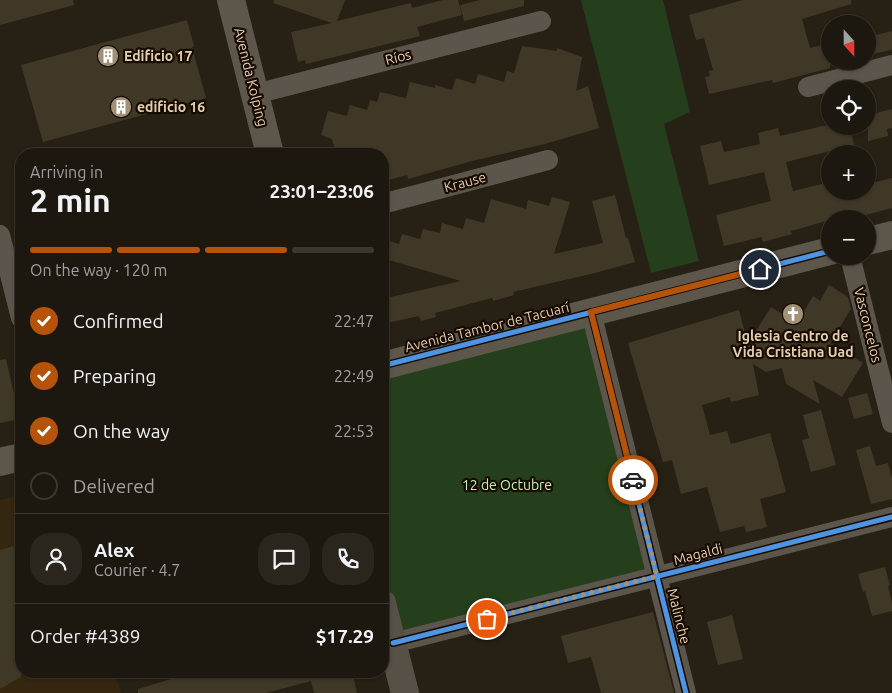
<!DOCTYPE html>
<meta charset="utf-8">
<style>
body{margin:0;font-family:Ubuntu,sans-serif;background:#2a251d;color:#f1f3f6;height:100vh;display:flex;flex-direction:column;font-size:19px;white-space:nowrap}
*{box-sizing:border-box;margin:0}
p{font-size:16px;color:#a0a09e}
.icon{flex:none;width:28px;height:28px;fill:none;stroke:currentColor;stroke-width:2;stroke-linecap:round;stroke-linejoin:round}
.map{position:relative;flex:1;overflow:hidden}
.details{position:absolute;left:15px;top:148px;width:374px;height:530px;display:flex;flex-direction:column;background:#1d180f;border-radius:20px;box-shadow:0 1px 4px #0004,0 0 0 1px #3b372f}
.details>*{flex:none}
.needle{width:32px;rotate:159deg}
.tools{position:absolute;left:821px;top:15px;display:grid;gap:10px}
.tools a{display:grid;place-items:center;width:55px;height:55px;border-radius:50%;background:#1d180f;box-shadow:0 1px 4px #0004,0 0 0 1px #3b372f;font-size:25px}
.pin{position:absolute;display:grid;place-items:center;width:42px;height:42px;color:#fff;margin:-21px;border:2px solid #fff;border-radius:50%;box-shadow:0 1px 5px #0007}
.courier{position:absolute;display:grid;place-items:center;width:50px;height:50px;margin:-25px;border:4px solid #b45309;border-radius:50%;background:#fff;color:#222;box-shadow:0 1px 6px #0007}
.overview em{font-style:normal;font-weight:700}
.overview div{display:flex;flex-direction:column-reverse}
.overview{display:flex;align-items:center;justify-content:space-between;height:85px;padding:0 15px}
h1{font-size:32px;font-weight:700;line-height:38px}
.bar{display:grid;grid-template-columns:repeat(4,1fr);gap:8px 5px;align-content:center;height:60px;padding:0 15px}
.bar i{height:6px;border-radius:4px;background:#3b372f}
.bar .current{background:#b45309}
.bar p{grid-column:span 4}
.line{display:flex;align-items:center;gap:12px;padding:0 15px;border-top:1px solid #3b372f}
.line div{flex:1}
.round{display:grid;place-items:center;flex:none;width:52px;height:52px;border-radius:20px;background:#2a251d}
ol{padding:0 15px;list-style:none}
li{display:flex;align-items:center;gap:15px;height:55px}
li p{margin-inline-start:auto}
li .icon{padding:5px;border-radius:50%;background:#b45309;color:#fff;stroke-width:4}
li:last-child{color:#a0a09e}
li i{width:28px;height:28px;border:2px solid #3b372f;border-radius:50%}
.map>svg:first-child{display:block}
.built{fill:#34260f}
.green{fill:#253f1c}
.building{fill:#403827}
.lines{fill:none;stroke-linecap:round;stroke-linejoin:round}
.street{stroke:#5c554b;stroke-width:20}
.secondary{stroke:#565047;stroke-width:28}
.primary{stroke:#5d564b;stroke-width:28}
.cycleway-casing{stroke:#170b00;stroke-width:8}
.cycleway{stroke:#4d94e3;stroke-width:5}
.done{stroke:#a19177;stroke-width:5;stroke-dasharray:0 9}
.route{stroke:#b45309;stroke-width:6}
.labels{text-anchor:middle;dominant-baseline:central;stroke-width:4.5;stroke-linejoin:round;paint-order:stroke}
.poi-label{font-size:14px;font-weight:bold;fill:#e3cead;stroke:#170b00;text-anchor:start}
.street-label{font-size:14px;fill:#e3cead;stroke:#170b00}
.park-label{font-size:14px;fill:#bcf5ae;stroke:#170b00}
</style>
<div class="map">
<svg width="892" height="693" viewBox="0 0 892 693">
<rect width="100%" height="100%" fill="#272014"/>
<path class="built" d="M21 495V671H123L115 674 121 693H0V500Z"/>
<path class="green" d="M581 0H663L690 112 664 124 699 261 651 273Z
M591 312 657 576 393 643 382 603V366Z"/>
<path class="building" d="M0 0H73L74 5 0 25Z
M274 0H345L337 21 411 3 412 8 443 0H458L462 15 417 27 420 36 306 64 305 60 298 62 291 32 332 23 273 3Z
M480 0H524V6L464 21 460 5Z
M743 0H851V4L802 19 810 48 823 45 824 49 830 47V68L773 83 772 80 709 94 705 77 710 76 709 71 713 70 704 38 696 40 689 15Z
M187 20 194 46 192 47 206 98 43 142 21 65Z
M892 31V50L868 55V37Z
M522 46 557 51V48L582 57 576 91 588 86 599 128 545 144 472 161 408 179 407 175 382 182V154H336L332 139 321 135 328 111 347 116 350 105 367 110 370 100 377 102 380 92 406 98 410 82 435 88V85L452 90 456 78 475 84 478 74 504 82 507 71 514 73Z
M892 109V128L887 129 888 136 868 141V115Z
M823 126H850L854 145 786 162 793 191 830 182V191H868V184L892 178V208L850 219H830V220L791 231 792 234 763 242 762 237 724 246 716 215 771 201 764 172 709 185 700 146 721 141 724 152 760 144 758 133 778 128 780 136Z
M615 195 626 238H628L635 262 595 273 513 292 514 295 493 301 492 298 435 313 436 317 421 321 419 316 382 324V299L461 281 382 258V239L399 244 402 234 420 239 423 229 440 233 442 223 463 229 466 218 484 223 491 199 526 209 528 200 549 206 552 197 570 202 554 254 603 243 592 201Z
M829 285 848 297 851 309 830 343 863 363 842 397 813 380 820 404 786 384 782 368 766 372 753 364 759 395 731 402 730 397 702 405 710 435 727 431 731 444 770 433 786 492 760 499 767 527 746 532 744 526 720 532 707 487 681 494 672 460 663 462 628 343 739 310 748 344 771 307 797 323 813 296 820 301Z
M6 359 20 419 0 423V360Z
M867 393 873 414 854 419 848 398Z
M821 410 836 465 811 472 802 440 809 438 803 415Z
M870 446 876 466 888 463 892 478V499L871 504 856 450Z
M21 544V677L0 689V550Z
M885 567 890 585 888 586 892 603V611L872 616 865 591 863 592 858 574Z
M653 612 674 693H601L591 657 568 663 561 636Z
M732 615 743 659 718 665 707 622Z
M180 671H352L357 693H314L311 681 266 693H138V689L181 676Z"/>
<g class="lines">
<path class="street" d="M808 87 892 65
M255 94 541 21
M382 204 548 160
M0 235 21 318
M850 256 892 423
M591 312 686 693
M393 643 892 517"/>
<path class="secondary" d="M382 603 405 693"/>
<path class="primary" d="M231 0 270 154
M868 241 892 235
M382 366 830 251
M0 462 21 457"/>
<g class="cycleway-casing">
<path id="cycleway" d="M591 312 686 693
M382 366 830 251
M393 643 892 517"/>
</g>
<use href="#cycleway" class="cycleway"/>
</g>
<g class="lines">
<path class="done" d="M487 619 657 576 633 480"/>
<path class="route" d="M633 480 591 312 760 269"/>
</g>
<defs>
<g id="building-disc" transform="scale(1.125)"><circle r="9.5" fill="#a19177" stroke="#170b00"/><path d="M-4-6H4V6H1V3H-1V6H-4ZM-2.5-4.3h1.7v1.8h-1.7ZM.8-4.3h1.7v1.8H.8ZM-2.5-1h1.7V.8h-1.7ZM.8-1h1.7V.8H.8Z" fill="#fff"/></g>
<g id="church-disc" transform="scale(1.125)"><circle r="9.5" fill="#a19177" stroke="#170b00"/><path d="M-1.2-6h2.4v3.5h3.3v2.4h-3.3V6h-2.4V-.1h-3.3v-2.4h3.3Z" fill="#fff"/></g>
</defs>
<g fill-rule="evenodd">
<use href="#building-disc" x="108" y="56"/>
<use href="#building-disc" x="121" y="107"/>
<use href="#church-disc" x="793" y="314"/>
</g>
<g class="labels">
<g class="poi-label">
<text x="124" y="56">Edificio 17</text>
<text x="137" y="107">edificio 16</text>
<text x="793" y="336" text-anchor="middle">Iglesia Centro de<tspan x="793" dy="16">Vida Cristiana Uad</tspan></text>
</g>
<g class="street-label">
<text transform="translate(398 57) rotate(-14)">Ríos</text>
<text transform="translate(251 77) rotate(76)">Avenida Kolping</text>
<text transform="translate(465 182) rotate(-15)">Krause</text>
<text transform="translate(868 325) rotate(76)">Vasconcelos</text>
<text transform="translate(487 327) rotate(-14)">Avenida Tambor de Tacuarí</text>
<text transform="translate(698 554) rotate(-14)">Magaldi</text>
<text transform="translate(679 616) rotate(76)">Malinche</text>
</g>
<g class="park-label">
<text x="507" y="485">12 de Octubre</text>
</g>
</g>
</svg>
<div class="tools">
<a><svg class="needle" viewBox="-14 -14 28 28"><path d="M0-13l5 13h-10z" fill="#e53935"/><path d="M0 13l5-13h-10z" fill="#a0a09e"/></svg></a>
<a><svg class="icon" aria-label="locate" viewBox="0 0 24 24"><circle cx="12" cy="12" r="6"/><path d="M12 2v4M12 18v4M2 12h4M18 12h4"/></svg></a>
<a>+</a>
<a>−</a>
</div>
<div class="pin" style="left:487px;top:619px;background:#ea580c"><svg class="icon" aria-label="bag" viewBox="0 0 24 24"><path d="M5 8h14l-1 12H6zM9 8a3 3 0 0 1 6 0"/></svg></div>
<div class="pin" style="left:760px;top:269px;background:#1f2937"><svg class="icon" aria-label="home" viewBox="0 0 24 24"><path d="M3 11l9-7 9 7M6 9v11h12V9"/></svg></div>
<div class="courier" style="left:633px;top:480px"><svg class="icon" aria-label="car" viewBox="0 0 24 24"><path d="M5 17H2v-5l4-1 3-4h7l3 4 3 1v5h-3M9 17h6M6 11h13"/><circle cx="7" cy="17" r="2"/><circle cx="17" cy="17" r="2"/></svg></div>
<section class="details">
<div class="overview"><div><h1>2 min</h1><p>Arriving in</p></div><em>23:01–23:06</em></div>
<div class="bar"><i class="current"></i><i class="current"></i><i class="current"></i><i></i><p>On the way · 120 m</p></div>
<ol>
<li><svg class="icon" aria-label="check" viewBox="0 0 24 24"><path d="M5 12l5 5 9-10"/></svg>Confirmed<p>22:47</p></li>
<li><svg class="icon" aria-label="check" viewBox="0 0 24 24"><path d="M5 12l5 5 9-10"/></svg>Preparing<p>22:49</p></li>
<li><svg class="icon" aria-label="check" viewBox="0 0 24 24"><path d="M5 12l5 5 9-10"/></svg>On the way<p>22:53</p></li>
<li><i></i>Delivered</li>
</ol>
<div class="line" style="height:90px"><a class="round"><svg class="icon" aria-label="person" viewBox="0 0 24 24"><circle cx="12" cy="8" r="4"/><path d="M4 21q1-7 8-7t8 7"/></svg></a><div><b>Alex</b><p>Courier · 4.7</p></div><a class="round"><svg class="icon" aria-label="chat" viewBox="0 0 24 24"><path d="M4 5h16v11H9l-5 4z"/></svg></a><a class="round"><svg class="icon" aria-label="phone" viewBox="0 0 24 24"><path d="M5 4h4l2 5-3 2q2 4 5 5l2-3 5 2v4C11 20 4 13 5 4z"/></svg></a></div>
<div class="line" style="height:65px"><div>Order #4389</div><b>$17.29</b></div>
</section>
</div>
